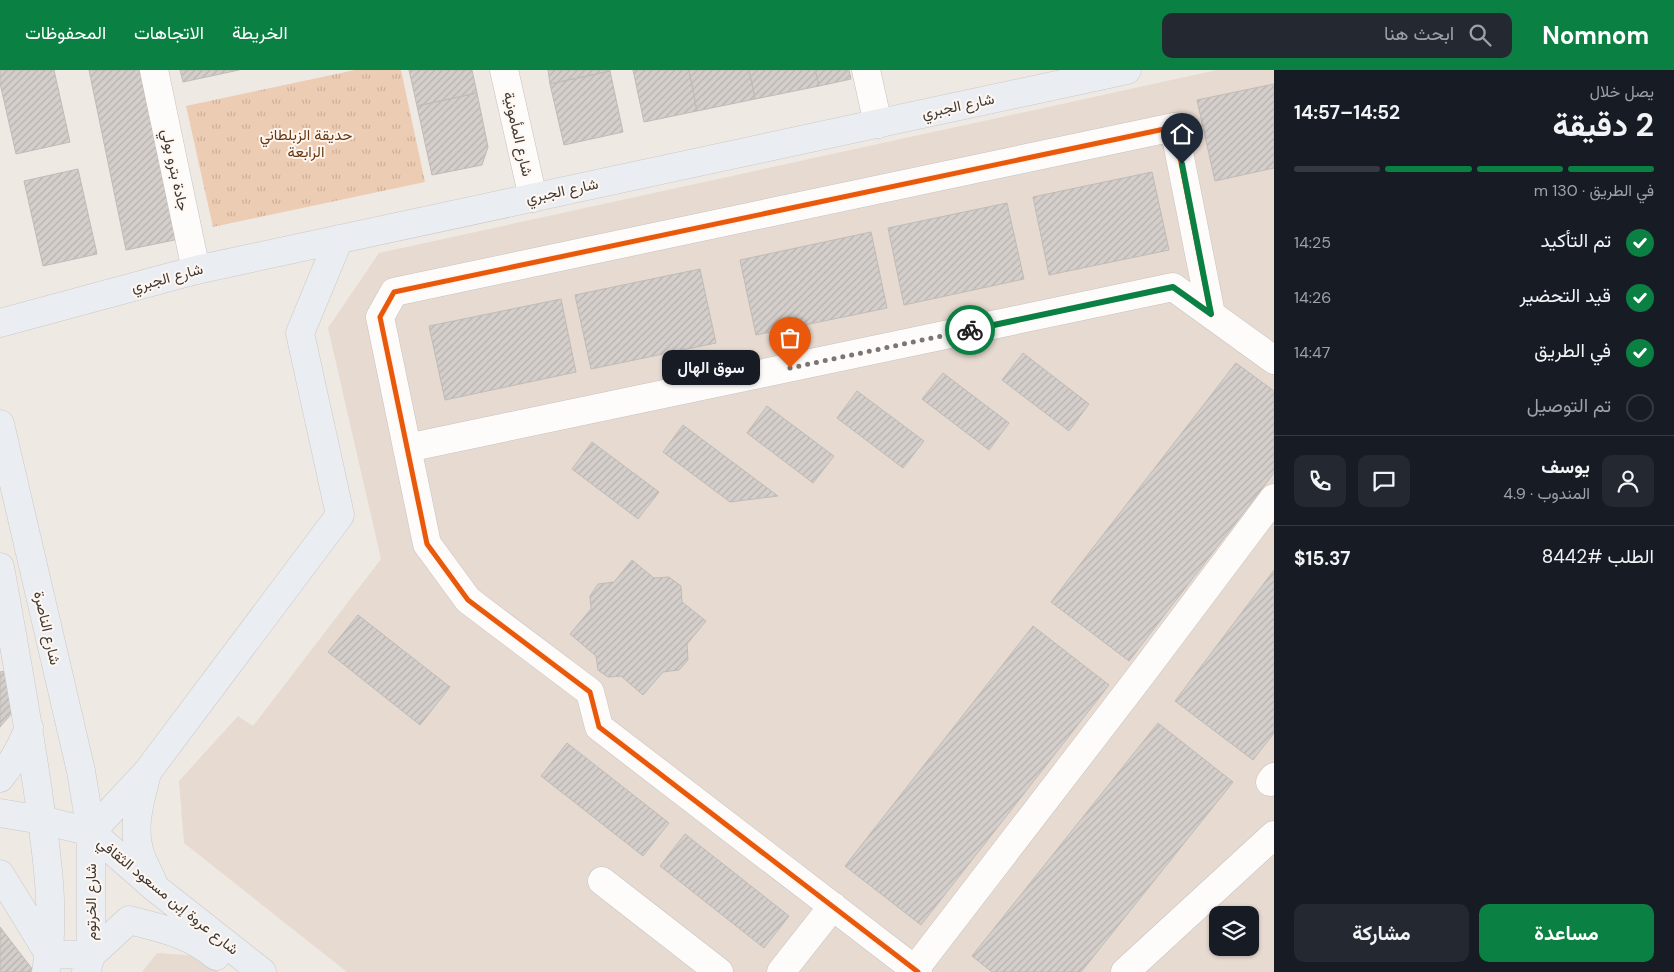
<!DOCTYPE html>
<html lang="ar">
<meta charset="utf-8">
<style>
body{margin:0;font-family:"DM Sans",Vazirmatn,sans-serif;background:#242831;color:#f1f3f6;direction:rtl;height:100vh;display:flex;flex-direction:column;font-size:19px;white-space:nowrap}
*{box-sizing:border-box;margin:0}
p{font-size:16px;color:#9ea1a6}
.icon{flex:none;width:28px;height:28px;fill:none;stroke:currentColor;stroke-width:2;stroke-linecap:round;stroke-linejoin:round}
.map{position:relative;flex:1;overflow:hidden;direction:ltr}
.details{display:flex;flex-direction:column;background:#171b24;width:400px}
.details>*{flex:none}
.controls{position:absolute;left:1209px;top:836px;display:grid;gap:10px}
.controls a{display:grid;place-items:center;width:50px;height:50px;border-radius:10px;background:#171b24;box-shadow:0 1px 4px #0004;font-size:25px}
.pin{position:absolute;display:grid;place-items:center;width:42px;height:42px;color:#fff;margin:-51px -21px;border-radius:50% 50% 50% 0;rotate:-45deg;box-shadow:0 0 5px #0007}
.pin .icon{rotate:45deg}
.courier{position:absolute;display:grid;place-items:center;width:50px;height:50px;margin:-25px;border:4px solid #0b8043;border-radius:50%;background:#fff;color:#222;box-shadow:0 1px 6px #0007}
.bubble{position:absolute;height:35px;border-radius:10px;background:#171b24;box-shadow:0 1px 4px #0004;font-size:16px;font-weight:700;line-height:35px;text-align:center;direction:rtl}
.headline em{font-style:normal;font-weight:700}
.headline div{display:flex;flex-direction:column-reverse}
.headline{display:flex;align-items:center;justify-content:space-between;height:85px;padding:0 20px}
h1{font-size:32px;font-weight:700;line-height:38px}
.bar{display:grid;grid-template-columns:repeat(4,1fr);gap:8px 5px;align-content:center;height:60px;padding:0 20px}
.bar i{height:6px;border-radius:4px;background:#363941}
.bar .selected{background:#0b8043}
.bar p{grid-column:span 4}
.line{display:flex;align-items:center;gap:12px;padding:0 20px;border-top:1px solid #363941}
.line div{flex:1}
.round{display:grid;place-items:center;flex:none;width:52px;height:52px;border-radius:10px;background:#242831}
ol{padding:0 20px;list-style:none}
li{display:flex;align-items:center;gap:15px;height:55px}
li p{margin-inline-start:auto}
li .icon{padding:5px;border-radius:50%;background:#0b8043;color:#fff;stroke-width:4}
li:last-child{color:#9ea1a6}
li i{width:28px;height:28px;border:2px solid #363941;border-radius:50%}
.cta{display:flex;gap:10px;margin-top:auto;padding:10px 20px}
.cta a{flex:1;height:58px;border-radius:10px;background:#0b8043;color:#fff;font-size:20px;font-weight:700;line-height:58px;text-align:center}
.cta a+a{background:#242831;color:#f1f3f6}
header{display:flex;align-items:center;gap:30px;box-sizing:border-box;height:70px;padding:0 25px;background:#0b8043;color:#fff}
header strong{font-size:24px}
nav{display:flex;gap:28px;margin-inline-start:auto;font-size:18px}
.search{width:350px;height:45px;background:#242831;display:flex;align-items:center;gap:12px;box-sizing:border-box;padding:0 18px;border-radius:10px;color:#9ea1a6;font-size:19px}
main{display:flex;flex:1;min-height:0}
.map>svg:first-child{display:block}
.built{fill:#e7dad1;fill-rule:evenodd}
.park{fill:url(#park-tufts)}
.building{fill:url(#building-hatch);stroke:#c0bbb8}
.lines{fill:none;stroke-linecap:round;stroke-linejoin:round}
.minor-casing{stroke:#c7c2bf;stroke-width:29}
.major-casing{stroke:#cbc8c5;stroke-width:29}
.minor{stroke:#fdfcfb;stroke-width:28}
.major{stroke:#eaeef2;stroke-width:28}
.cycleway-casing{stroke:#fff6f0;stroke-width:8}
.cycleway{stroke:#e8590c;stroke-width:5}
.done{stroke:#7b7672;stroke-width:5;stroke-dasharray:0 9}
.route{stroke:#0b8043;stroke-width:6}
.labels{text-anchor:middle;dominant-baseline:central;stroke-width:4;stroke-linejoin:round;paint-order:stroke}
.street-label{font-size:15px;fill:#3c3835;stroke:#fff6f0}
.park-label{font-size:15px;fill:#67370f;stroke:#fff6f0}
</style>
<header>
<strong>Nomnom</strong>
<div class="search"><svg class="icon" aria-label="search" viewBox="0 0 24 24"><circle cx="10" cy="10" r="6"/><path d="M15 15l6 6"/></svg>ابحث هنا</div>
<nav><a>الخريطة</a><a>الاتجاهات</a><a>المحفوظات</a></nav>
</header>
<main>
<section class="details">
<div class="headline"><div><h1>2 دقيقة</h1><p>يصل خلال</p></div><em>14:52–14:57</em></div>
<div class="bar"><i class="selected"></i><i class="selected"></i><i class="selected"></i><i></i><p>في الطريق · 130 m</p></div>
<ol>
<li><svg class="icon" aria-label="check" viewBox="0 0 24 24"><path d="M5 12l5 5 9-10"/></svg>تم التأكيد<p>14:25</p></li>
<li><svg class="icon" aria-label="check" viewBox="0 0 24 24"><path d="M5 12l5 5 9-10"/></svg>قيد التحضير<p>14:26</p></li>
<li><svg class="icon" aria-label="check" viewBox="0 0 24 24"><path d="M5 12l5 5 9-10"/></svg>في الطريق<p>14:47</p></li>
<li><i></i>تم التوصيل</li>
</ol>
<div class="line" style="height:90px"><a class="round"><svg class="icon" aria-label="person" viewBox="0 0 24 24"><circle cx="12" cy="8" r="4"/><path d="M4 21q1-7 8-7t8 7"/></svg></a><div><b>يوسف</b><p>المندوب · 4.9</p></div><a class="round"><svg class="icon" aria-label="chat" viewBox="0 0 24 24"><path d="M4 5h16v11H9l-5 4z"/></svg></a><a class="round"><svg class="icon" aria-label="phone" viewBox="0 0 24 24"><path d="M5 4h4l2 5-3 2q2 4 5 5l2-3 5 2v4C11 20 4 13 5 4z"/></svg></a></div>
<div class="line" style="height:65px"><div>الطلب #8442</div><b>$15.37</b></div>
<div class="cta"><a>مساعدة</a><a>مشاركة</a></div>
</section>
<div class="map">
<svg width="1274" height="902" viewBox="0 0 1274 902">
<defs>
<pattern id="park-tufts" width="24" height="20" patternUnits="userSpaceOnUse" patternTransform="scale(1.25)"><rect width="24" height="20" fill="#edccb4"/><path d="M3 7l-1-3M5 7V3M7 7l1-3M15 17l-1-3M17 17v-4M19 17l1-3" fill="none" stroke="#ccb09b"/></pattern>
<pattern id="building-hatch" width="6" height="6" patternUnits="userSpaceOnUse" patternTransform="scale(1.25)"><rect width="6" height="6" fill="#d4cfcb"/><path d="M-1 1l2-2M0 6l6-6M5 7l2-2" fill="none" stroke="#b7b2af"/></pattern>
</defs>
<rect width="100%" height="100%" fill="#efe9e4"/>
<path class="built" d="M1217 0H1274V902H347L184 773 179 711 238 646 253 656 381 489 328 258 379 183ZM1218 845H1250V878H1218Z
M157 883 198 886 219 902H142Z"/>
<path class="park" d="M355 0H401L425 112 213 157 186 36Z"/>
<path class="building" d="M0 0H54L70 72 16 84 0 13Z
M89 0H145L179 169 126 180Z
M180 0H239L183 12Z
M409 0H472L477 23 417 36Z
M548 0H610V1L550 14Z
M633 0H689L697 41 644 52Z
M689 0H749L755 29 697 41Z
M749 0H815L819 16 755 29Z
M815 0H849L851 9 819 16Z
M610 1 623 62 564 75 550 14Z
M1274 14V98L1215 111 1197 30Z
M477 23 488 77 482 95 432 105 417 36Z
M78 99 97 184 43 196 24 111Z
M1152 102 1169 180 1049 205 1033 127Z
M1007 133 1024 209 904 235 888 158Z
M871 162 887 238 756 265 740 190Z
M700 199 716 273 591 299 575 225Z
M561 229 576 302 445 330 429 256Z
M1023 283 1089 334 1069 361 1002 310Z
M1236 293 1274 321V403L1129 591 1051 532Z
M943 303 1009 353 989 380 922 329Z
M857 321 924 371 903 398 837 348Z
M767 336 834 386 813 413 747 363Z
M683 355 778 426 730 432 663 382Z
M592 372 659 422 638 449 572 399Z
M632 490 654 508 669 507 681 516 682 532 706 551 687 574 688 590 679 600 663 602 643 625 621 606 608 607 598 600 596 586 570 564 591 539 590 526 598 514 614 512Z
M1274 500V663L1253 690 1175 631Z
M358 545 450 617 420 655 328 582Z
M1033 556 1109 615 921 855 845 796Z
M12 600 18 636 0 657V602Z
M1158 653 1233 712 1081 902H992L972 886Z
M567 673 669 753 643 786 541 706Z
M685 764 789 846 764 878 660 796Z
M0 857 33 900V902H0Z"/>
<g class="lines">
<g class="minor-casing">
<path id="minor" d="M154 0 196 200
M504 0 533 128
M866 0 878 54
M407 378 1173 217 1274 290
M1270 712 1274 707
M602 811 719 902
M915 899 1141 605 1274 428
M781 902 833 836
M918 902 599 657 590 622 468 530 427 474 380 247 394 222 1174 57 1211 244
M1125 902 1274 765"/>
</g>
<g class="major-casing">
<path id="major" d="M0 253 196 200 1127 0
M0 354 81 701 91 762V885L86 902
M0 497C14 574 28 651 39 729 47 786 56 845 46 902
M147 703C141 727 132 755 139 780 142 792 149 802 153 813
M0 708C13 692 22 676 29 657
M0 743 42 750 91 762 154 817 262 902
M91 762 148 701 340 445 300 263 339 169
M0 804 49 884 91 885 129 850C163 859 188 863 216 886"/>
</g>
<use href="#minor" class="minor"/>
<use href="#major" class="major"/>
<g class="cycleway-casing">
<path id="cycleway" d="M918 902 599 657 590 622 468 530 427 474 380 247 394 222 1174 57 1211 244"/>
</g>
<use href="#cycleway" class="cycleway"/>
</g>
<g class="lines">
<path class="done" d="M790 298 970 260"/>
<path class="route" d="M970 260 1173 217 1211 244 1182 94"/>
</g>
<g class="labels">
<g class="street-label">
<text transform="translate(958 36) rotate(-12)">شارع الجبري</text>
<text transform="translate(518 64) rotate(77)">شارع المأمونية</text>
<text transform="translate(175 100) rotate(78)">جادة بترو بولي</text>
<text transform="translate(562 121) rotate(-12)">شارع الجبري</text>
<text transform="translate(167 208) rotate(-15)">شارع الجبري</text>
<text transform="translate(47 558) rotate(77)">شارع الناصرة</text>
<text transform="translate(168 826) rotate(39)">شارع عروة إبن مسعود الثقافي</text>
<text transform="translate(91 832) rotate(-90)">شارع الخرتوم</text>
</g>
<g class="park-label">
<text x="306" y="65">حديقة الزبلطاني<tspan x="306" dy="17">الرابعة</tspan></text>
</g>
</g>
</svg>
<div class="controls">
<a><svg class="icon" aria-label="layers" viewBox="0 0 24 24"><path d="M12 4l9 5-9 5-9-5zM3 14l9 5 9-5"/></svg></a>
</div>
<div class="pin" style="left:790px;top:298px;background:#ea580c"><svg class="icon" aria-label="bag" viewBox="0 0 24 24"><path d="M5 8h14l-1 12H6zM9 8a3 3 0 0 1 6 0"/></svg></div>
<div class="pin" style="left:1182px;top:94px;background:#1f2937"><svg class="icon" aria-label="home" viewBox="0 0 24 24"><path d="M3 11l9-7 9 7M6 9v11h12V9"/></svg></div>
<div class="courier" style="left:970px;top:260px"><svg class="icon" aria-label="bike" viewBox="0 0 24 24"><circle cx="6" cy="16" r="4"/><circle cx="18" cy="16" r="4"/><path d="M6 16l4-8h5l3 8M10 8l3 8H6M13 5h3"/></svg></div>
<div class="bubble" style="left:662px;top:280px;width:98px">سوق الهال</div>
</div>
</main>
